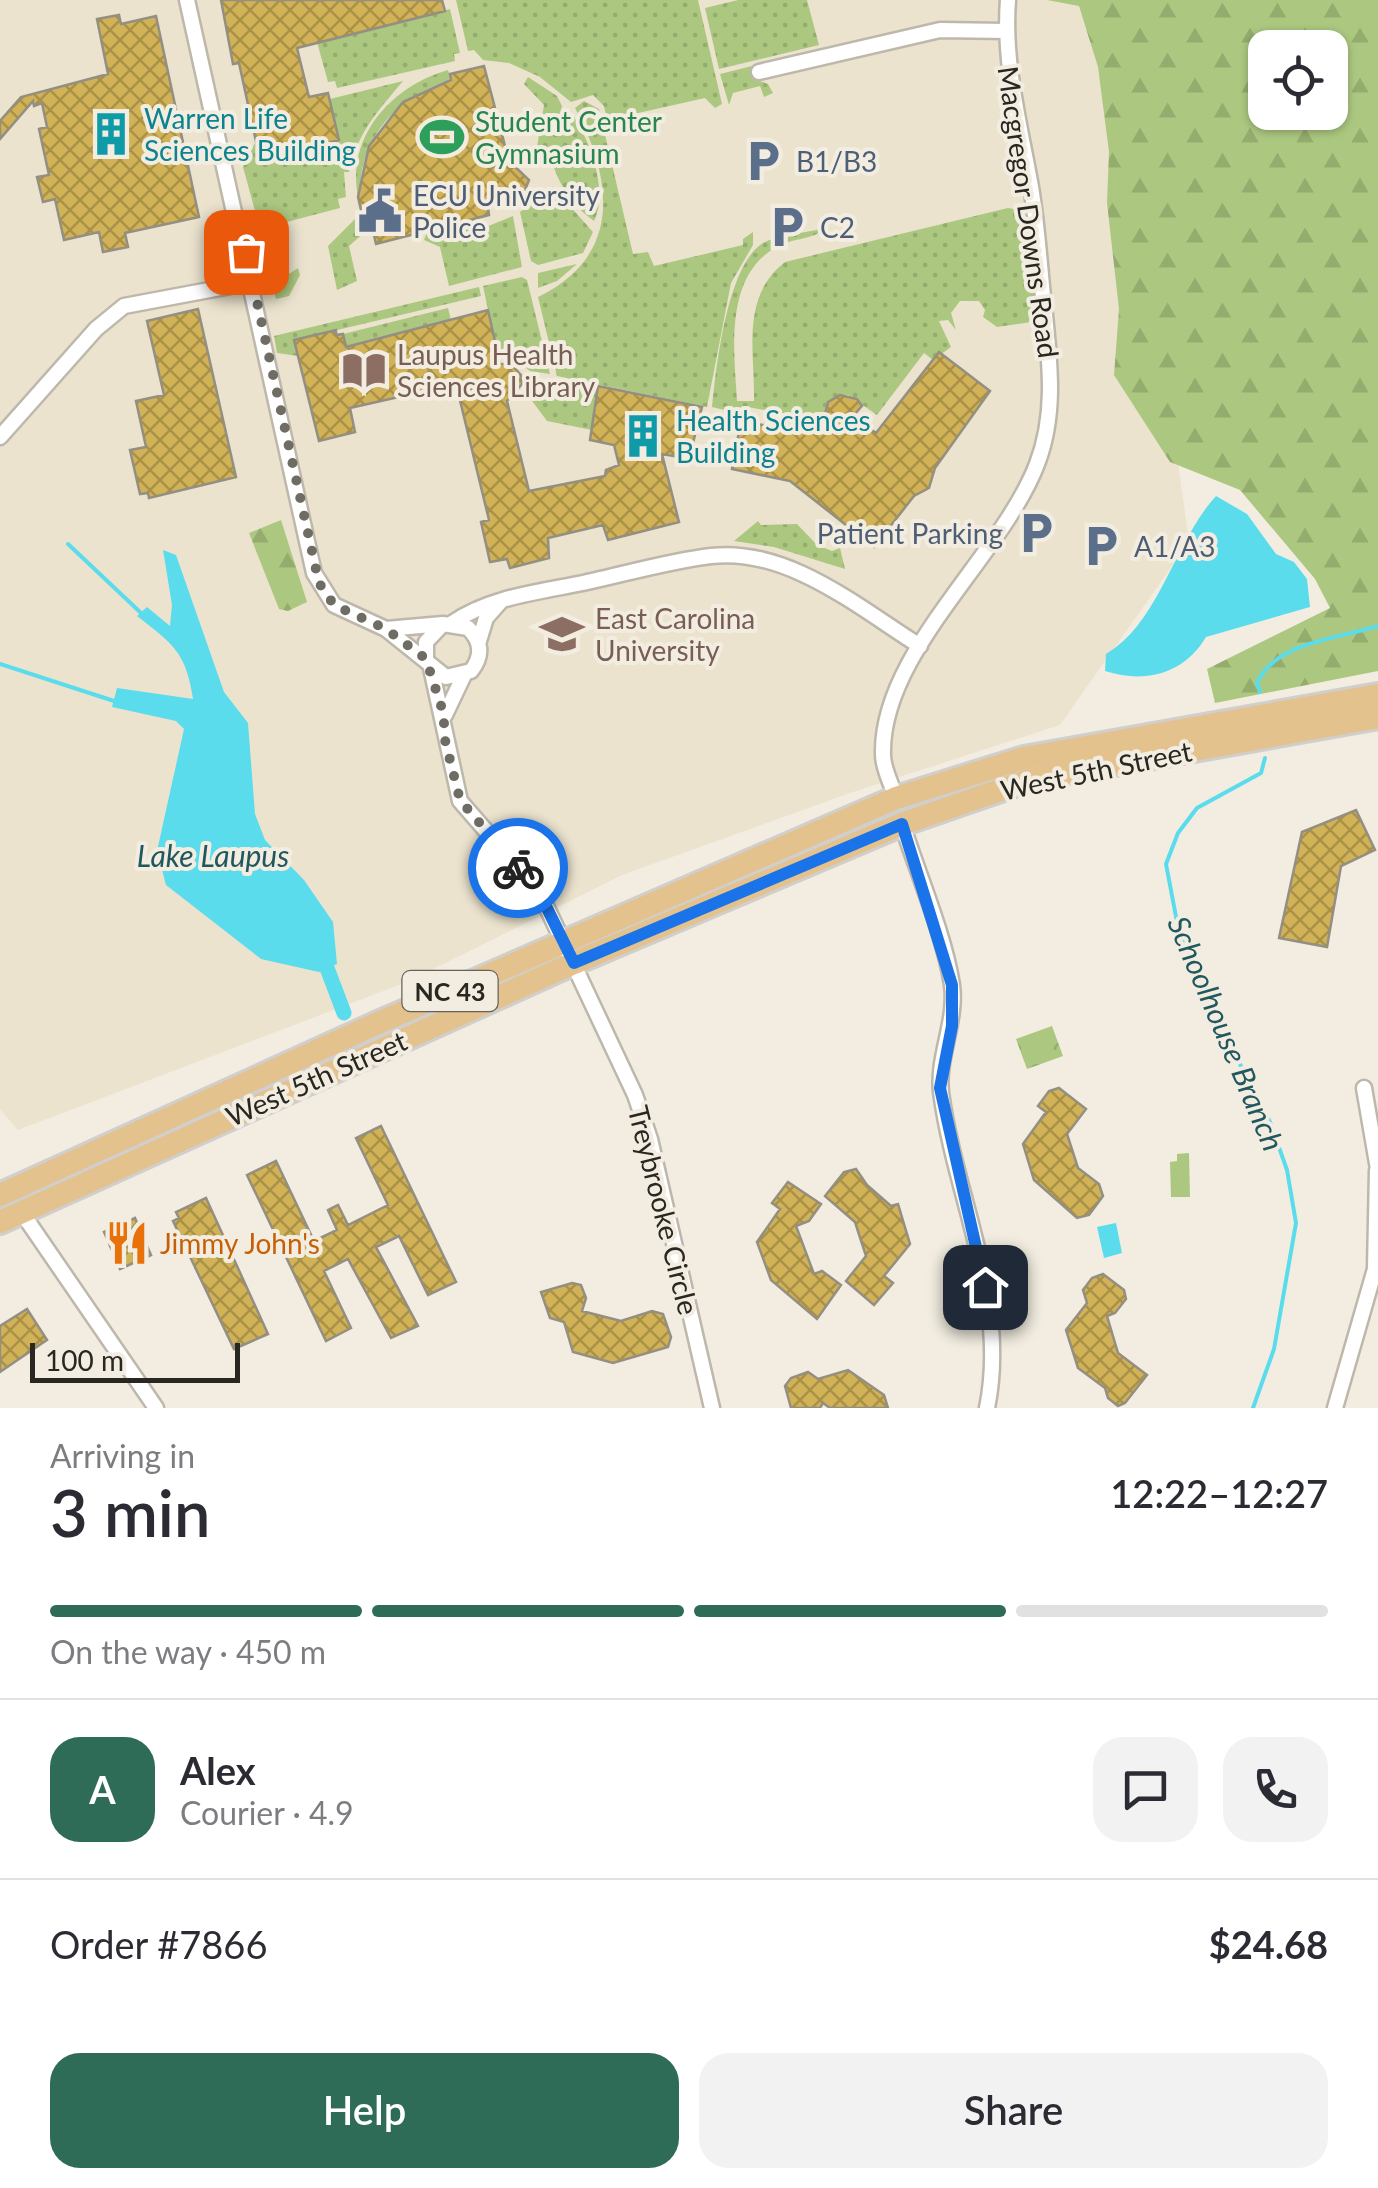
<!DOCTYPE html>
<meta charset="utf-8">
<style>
body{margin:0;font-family:Lato,sans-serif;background:#f2f2f3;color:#2b2b33;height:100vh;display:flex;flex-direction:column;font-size:38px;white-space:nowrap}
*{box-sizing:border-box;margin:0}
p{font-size:32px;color:#7c7c81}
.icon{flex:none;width:55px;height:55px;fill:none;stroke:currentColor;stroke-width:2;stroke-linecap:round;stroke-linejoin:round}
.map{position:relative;height:1408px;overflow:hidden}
.side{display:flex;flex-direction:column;background:#fff;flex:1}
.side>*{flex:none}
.controls{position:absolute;left:1248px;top:30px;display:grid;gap:20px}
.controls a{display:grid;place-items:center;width:100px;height:100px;border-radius:20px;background:#fff;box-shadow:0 2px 8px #0004;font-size:50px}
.scale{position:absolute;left:30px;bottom:25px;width:210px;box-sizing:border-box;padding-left:10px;border:5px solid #292722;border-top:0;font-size:28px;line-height:35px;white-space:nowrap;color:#292722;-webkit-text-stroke:8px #f2ede0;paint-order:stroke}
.pin{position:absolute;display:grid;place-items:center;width:85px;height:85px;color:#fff;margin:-42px;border-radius:20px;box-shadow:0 5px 15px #0006}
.courier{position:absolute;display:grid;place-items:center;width:100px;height:100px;margin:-50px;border:8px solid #1a73e8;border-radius:50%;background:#fff;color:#222;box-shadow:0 2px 12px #0007}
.summary em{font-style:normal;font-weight:600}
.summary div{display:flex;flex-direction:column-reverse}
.summary{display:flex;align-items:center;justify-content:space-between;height:170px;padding:0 50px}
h1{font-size:65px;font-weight:600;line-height:75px}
.bar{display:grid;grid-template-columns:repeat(4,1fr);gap:15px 10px;align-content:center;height:120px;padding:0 50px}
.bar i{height:12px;border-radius:8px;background:#e1e1e2}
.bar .current{background:#2f6c57}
.bar p{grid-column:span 4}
.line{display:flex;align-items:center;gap:25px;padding:0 50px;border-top:2px solid #e1e1e2}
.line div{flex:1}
.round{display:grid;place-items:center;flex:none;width:105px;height:105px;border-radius:30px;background:#f2f2f3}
.primary-button{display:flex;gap:20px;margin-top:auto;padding:20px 50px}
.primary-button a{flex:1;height:115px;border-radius:30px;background:#2f6c57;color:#fff;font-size:40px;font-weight:600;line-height:115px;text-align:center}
.primary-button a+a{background:#f2f2f3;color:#2b2b33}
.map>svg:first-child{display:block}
.built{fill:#ebe3ce}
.grass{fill:url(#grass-dots)}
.forest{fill:url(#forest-firs);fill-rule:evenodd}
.park{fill:url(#park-crowns)}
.garden{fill:#acc880}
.water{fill:#5adced}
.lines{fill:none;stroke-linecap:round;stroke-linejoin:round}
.stream{stroke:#5adced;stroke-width:4}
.canal{stroke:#5adced;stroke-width:15}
.building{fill:url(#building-cross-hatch);stroke:#938f82;stroke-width:2.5}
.street-casing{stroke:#bdb8ab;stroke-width:19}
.primary-casing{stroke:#d0cfce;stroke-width:28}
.street{stroke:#fff;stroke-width:14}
.primary{stroke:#e4c28d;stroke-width:22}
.done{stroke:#6f6c64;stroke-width:10;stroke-dasharray:0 18}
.route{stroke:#1a73e8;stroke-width:12}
.labels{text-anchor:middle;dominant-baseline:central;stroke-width:8;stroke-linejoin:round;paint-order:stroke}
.shield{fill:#f2ede0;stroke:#65625b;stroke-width:2.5}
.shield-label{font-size:25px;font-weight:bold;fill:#292722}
.culture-label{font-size:28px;fill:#0d838f;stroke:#f2ede0;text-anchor:start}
.leisure-label{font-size:28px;fill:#27864d;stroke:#f2ede0;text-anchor:start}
.service-label{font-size:28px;fill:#4e5e75;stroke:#f2ede0;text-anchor:start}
.street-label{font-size:28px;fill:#292722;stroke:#f2ede0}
.education-label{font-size:28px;fill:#785e54;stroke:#f2ede0;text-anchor:start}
.food-label{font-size:28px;fill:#c56008;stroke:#f2ede0;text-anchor:start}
.water-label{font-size:30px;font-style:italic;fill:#21585f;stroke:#f2ede0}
</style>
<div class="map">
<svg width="1378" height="1408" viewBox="0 0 1378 1408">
<defs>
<pattern id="grass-dots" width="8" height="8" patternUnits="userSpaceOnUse" patternTransform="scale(2.5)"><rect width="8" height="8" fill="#acc880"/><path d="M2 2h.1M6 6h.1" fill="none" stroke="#94ac6e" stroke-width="1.8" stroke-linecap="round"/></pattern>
<pattern id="forest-firs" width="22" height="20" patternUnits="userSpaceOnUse" patternTransform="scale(2.5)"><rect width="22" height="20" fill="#acc880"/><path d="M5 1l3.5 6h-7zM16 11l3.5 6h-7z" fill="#94ac6e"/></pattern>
<pattern id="park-crowns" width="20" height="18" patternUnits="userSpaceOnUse" patternTransform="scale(2.5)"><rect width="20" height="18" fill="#acc880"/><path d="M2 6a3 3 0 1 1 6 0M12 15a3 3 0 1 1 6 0" fill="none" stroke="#94ac6e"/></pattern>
<pattern id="building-cross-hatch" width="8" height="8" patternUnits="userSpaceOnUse" patternTransform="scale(2.5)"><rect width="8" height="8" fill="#d1b257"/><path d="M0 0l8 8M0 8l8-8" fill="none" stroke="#aa9148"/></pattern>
</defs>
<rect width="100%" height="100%" fill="#f2ede0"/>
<path class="built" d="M0 0H1114L1189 542 1060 725 853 792 622 875 407 982 18 1130 0 1109Z"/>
<path class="grass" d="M456 0H698L722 104 715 108 705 98 607 120 604 106 593 95 571 102 540 77 509 63 483 60 474 50 468 51Z
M738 0H807L819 45 719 69 705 8Z
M450 9 460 53 454 54 455 61 337 88 335 81 328 82 317 42Z
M756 65 757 80 768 84 773 93 764 97 760 86 733 93 729 105 720 74Z
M448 70 451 80C407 95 375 120 363 166 360 177 361 189 358 197 346 136 392 86 448 70Z
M528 77 557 96 562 106 548 158 535 159 544 105 524 84Z
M403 81C379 110 358 131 349 172H344L346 197 338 199 340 208 260 229 243 167 255 143 261 160 338 140 330 99Z
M584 101 599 109 633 254 648 252 654 266 743 245V239L753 232V245L731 283 707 407 557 376 538 297C623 256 613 179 575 108Z
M572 114C590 140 609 191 594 221 563 200 527 139 572 114Z
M553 187 593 232 583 253 538 265 531 261 520 212Z
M1008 208 1020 210C1035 225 1044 305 1031 322L997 327 983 317 985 310 979 301H960L951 313 956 330 948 320 939 321 951 347 933 360 924 353 877 415 848 395 828 402 823 421 748 407 745 415 712 407C716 367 727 265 763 243 777 235 802 233 817 230L821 221 825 227C817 239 796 238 783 244 723 270 734 349 737 401H754C755 352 740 297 785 262Z
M369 213 372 226 349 246 357 281 337 290 328 246 359 215Z
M513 216 522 267 449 286 440 247 424 240 427 232 478 217 481 229Z
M577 264 557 281 538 288V273Z
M522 277 527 280 550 374 530 371 511 356 498 358 483 286Z
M479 287 481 296 295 340 298 356 277 353 274 336Z
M448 308 451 320 346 347 343 334Z
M530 377 598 391 592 430 547 421 527 394Z
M758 521 761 525 797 524 817 545 832 551 840 548 845 569 774 547 734 541Z"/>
<path class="forest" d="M1047 0H1378V671L1215 703 1207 669 1330 608 1315 579 1240 490 1170 462 1114 375 1119 309 1107 203 1109 152 1098 67 1079 6ZM1265 48H1330V112H1265Z
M281 520 307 602 288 611 279 609 249 533Z"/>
<path class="park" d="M1052 1026 1063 1056 1027 1069 1016 1039Z"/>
<path class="garden" d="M298 268 300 275 289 296 276 299 274 292 281 279Z
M1189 1153 1190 1197H1171L1170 1162 1177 1161V1154Z"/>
<path class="water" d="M1216 496 1247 514 1276 554 1294 562 1307 579 1310 607 1206 637C1184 674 1145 684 1105 671L1106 654C1160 622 1174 542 1216 496Z
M163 550 176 555 224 692 248 723 255 814 265 840 304 880 333 922 337 964 319 972 261 959 166 885 157 851 184 729 176 721 112 707 117 688 193 699C186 652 173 644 137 616L147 607 170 626 172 605Z
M1116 1223 1122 1253 1104 1258 1097 1227Z"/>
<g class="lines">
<path class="stream" d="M68 544 140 612
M0 664 114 701
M1260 692 1257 683C1275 642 1337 639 1378 626
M1253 1408 1274 1349 1296 1223 1287 1170 1270 1122 1218 1022 1177 922 1166 864 1178 833 1197 808 1261 773 1265 758"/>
<path class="canal" d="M327 968 344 1013"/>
</g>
<path class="building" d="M221 0H442L445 11 297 48 309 97 328 93 339 140 260 160 239 63 233 64Z
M119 15 121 24 156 16 199 217 125 233 128 247 103 252 99 232 64 240 55 199 43 202 37 177 49 175 39 129 47 127 42 103 34 106 33 101 0 139V121L21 97 108 74 97 19Z
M484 66 509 161 529 180 521 200 488 207 489 215 376 244 369 213 362 214 358 197 369 146 403 102 451 80 450 74Z
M198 309 236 477 149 498 148 493 140 494 130 450 146 447 136 401 164 395 147 321Z
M488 310 500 364H511L521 375 522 384 507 401 529 491 605 476 606 470 619 465 614 445 590 440 598 386 702 407 691 451 685 458 662 454 679 522 608 540 603 525 548 538 549 558 510 568 507 559 490 562 481 522 489 520 456 384 350 408 355 432 319 441 294 340 336 330V335L343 334 346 347Z
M939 352 990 391 935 468 929 488 914 496 874 547 790 481 732 469 741 421 795 431 796 425 821 431 828 402 840 395 857 399 862 406 853 416 876 433Z
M1356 810 1375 850 1341 866 1327 947 1279 938 1302 832Z
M1059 1088 1086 1109 1067 1134 1078 1168 1099 1184 1103 1196 1089 1215 1077 1218 1034 1180 1023 1144 1046 1112 1038 1106 1049 1091Z
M381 1126 456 1282 428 1295 399 1236 376 1247 418 1326 391 1338 348 1259 324 1271 351 1328 326 1341 247 1175 276 1161 314 1241 337 1230 328 1210 338 1205 348 1225 388 1205 356 1138Z
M856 1169 867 1185 891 1206 898 1204 910 1244 884 1276 893 1283 874 1305 846 1281 866 1256 855 1222 825 1196 844 1172Z
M788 1182 821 1204 809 1221 796 1226 814 1274 822 1271 841 1285 817 1319 771 1280 757 1242 780 1209 772 1203Z
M206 1198 268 1334 234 1349 173 1221 179 1218 176 1212Z
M135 1218 151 1255 120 1269 104 1232Z
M1103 1274 1124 1290 1126 1299 1115 1313 1107 1316 1118 1353 1147 1375 1125 1403 1118 1406 1108 1398 1105 1388 1078 1368 1066 1330 1087 1303 1083 1290 1092 1278Z
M572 1283 581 1285 586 1298 582 1311 621 1321 652 1311 663 1314 671 1337 668 1347 613 1363 573 1352 564 1322 550 1318 541 1292Z
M27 1309 47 1340 0 1372V1326Z
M848 1370 884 1395 888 1408H830L823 1403 820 1408H791L785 1386 791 1378 808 1372 818 1379Z"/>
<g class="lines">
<g class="street-casing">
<path id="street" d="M187 0 314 573 334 605 386 629 446 677 471 671C483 656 482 641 468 628L443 624 426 642V659
M759 72 940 30 1006 31
M0 437 96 329 124 306 252 282
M452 623C490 597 538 592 583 583 625 574 669 561 711 556 788 547 859 608 920 646
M386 629 443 624
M479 641 486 618 501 601
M431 668 460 801 540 893 635 1095 650 1139 712 1408
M445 715 464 675
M896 798C892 785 883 769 883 755 880 653 1002 556 1037 464 1056 415 1050 365 1045 315 1040 272 1038 229 1031 187 1020 125 1003 63 1008 0
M902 824C918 874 944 934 952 985 957 1021 937 1057 941 1092 955 1198 1009 1300 987 1408
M1364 1088 1378 1169
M20 1210 156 1408
M1335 1408 1375 1269 1377 1170"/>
</g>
<g class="primary-casing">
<path id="primary" d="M0 1195 378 1023 896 798 1024 758 1378 695
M0 1222 574 963 902 824 1032 779 1378 717"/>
</g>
<use href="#street" class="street"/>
<use href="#primary" class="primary"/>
</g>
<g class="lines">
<path class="done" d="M246 252 319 583 334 605 386 629 426 659 444 715V736L460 800 518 868"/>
<path class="route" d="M518 868 540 894 574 963 902 824 952 985V1026L940 1088 985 1287"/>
</g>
<defs>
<g id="building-bare" transform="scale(3.45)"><path d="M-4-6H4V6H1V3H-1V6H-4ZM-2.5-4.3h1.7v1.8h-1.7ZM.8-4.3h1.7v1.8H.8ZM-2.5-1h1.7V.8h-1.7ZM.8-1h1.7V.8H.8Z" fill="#0f9aa8" stroke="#f2ede0" stroke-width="2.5" paint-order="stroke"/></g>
<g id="stadium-bare" transform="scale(3.45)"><path d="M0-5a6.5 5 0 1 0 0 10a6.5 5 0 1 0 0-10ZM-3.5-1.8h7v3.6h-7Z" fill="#2e9e5b" stroke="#f2ede0" stroke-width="2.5" paint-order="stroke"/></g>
<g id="parking-bare" transform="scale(3.45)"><path d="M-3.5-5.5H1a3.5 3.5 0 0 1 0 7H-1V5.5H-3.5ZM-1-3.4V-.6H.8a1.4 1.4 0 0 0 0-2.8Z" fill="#5c6f8a" stroke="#f2ede0" stroke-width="2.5" paint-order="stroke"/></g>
<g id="civic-bare" transform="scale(3.45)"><path d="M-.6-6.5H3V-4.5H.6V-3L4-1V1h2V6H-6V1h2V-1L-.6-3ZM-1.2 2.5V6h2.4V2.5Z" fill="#5c6f8a" stroke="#f2ede0" stroke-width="2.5" paint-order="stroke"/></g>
<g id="library-bare" transform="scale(3.45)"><path d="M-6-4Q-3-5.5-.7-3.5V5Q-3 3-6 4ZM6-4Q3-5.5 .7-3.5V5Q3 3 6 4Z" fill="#8d6e63" stroke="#f2ede0" stroke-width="2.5" paint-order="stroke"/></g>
<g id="university-bare" transform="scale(3.45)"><path d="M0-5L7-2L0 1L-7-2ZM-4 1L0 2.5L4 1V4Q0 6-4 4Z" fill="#8d6e63" stroke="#f2ede0" stroke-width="2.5" paint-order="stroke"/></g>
<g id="restaurant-bare" transform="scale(3.45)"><path d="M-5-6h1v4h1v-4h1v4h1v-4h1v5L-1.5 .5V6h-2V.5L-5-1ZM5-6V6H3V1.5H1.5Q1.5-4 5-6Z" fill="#e8710a" stroke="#f2ede0" stroke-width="2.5" paint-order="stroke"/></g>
</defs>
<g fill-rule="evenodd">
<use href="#building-bare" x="111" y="134"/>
<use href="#stadium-bare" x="442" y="137"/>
<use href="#parking-bare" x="763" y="161"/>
<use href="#civic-bare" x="380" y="211"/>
<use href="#parking-bare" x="787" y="227"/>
<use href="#library-bare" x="364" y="370"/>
<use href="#building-bare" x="643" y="436"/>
<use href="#parking-bare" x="1036" y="533"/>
<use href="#parking-bare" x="1101" y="546"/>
<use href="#university-bare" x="562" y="634"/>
<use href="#restaurant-bare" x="127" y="1243"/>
</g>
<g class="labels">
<rect class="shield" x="402.5" y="971" width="95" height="40" rx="8"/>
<g class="shield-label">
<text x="450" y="991">NC 43</text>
</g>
<g class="culture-label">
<text x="144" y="118">Warren Life<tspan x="144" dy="32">Sciences Building</tspan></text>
<text x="676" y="420">Health Sciences<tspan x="676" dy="32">Building</tspan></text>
</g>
<g class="leisure-label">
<text x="475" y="121">Student Center<tspan x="475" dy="32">Gymnasium</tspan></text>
</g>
<g class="service-label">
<text x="796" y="161">B1/B3</text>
<text x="413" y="195">ECU University<tspan x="413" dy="32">Police</tspan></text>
<text x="820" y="227">C2</text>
<text x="1003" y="533" text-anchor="end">Patient Parking</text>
<text x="1134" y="546">A1/A3</text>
</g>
<g class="street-label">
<text transform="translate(1029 212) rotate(82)">Macgregor Downs Road</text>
<text transform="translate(1096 770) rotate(-12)">West 5th Street</text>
<text transform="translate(316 1078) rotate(-24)">West 5th Street</text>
<text transform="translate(664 1210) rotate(76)">Treybrooke Circle</text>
</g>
<g class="education-label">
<text x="397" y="354">Laupus Health<tspan x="397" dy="32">Sciences Library</tspan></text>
<text x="595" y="618">East Carolina<tspan x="595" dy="32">University</tspan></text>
</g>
<g class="food-label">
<text x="160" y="1243">Jimmy John's</text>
</g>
<g class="water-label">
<text x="213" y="855">Lake Laupus</text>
<text transform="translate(1227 1033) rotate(67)">Schoolhouse Branch</text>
</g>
</g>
</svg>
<div class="controls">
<a><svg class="icon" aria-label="locate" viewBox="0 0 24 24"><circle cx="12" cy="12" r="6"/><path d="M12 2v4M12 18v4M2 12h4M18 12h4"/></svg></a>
</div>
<div class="scale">100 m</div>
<div class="pin" style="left:246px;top:252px;background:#ea580c"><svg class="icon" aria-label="bag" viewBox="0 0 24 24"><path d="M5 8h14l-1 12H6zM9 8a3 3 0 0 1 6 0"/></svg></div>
<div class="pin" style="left:985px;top:1287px;background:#1f2937"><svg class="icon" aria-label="home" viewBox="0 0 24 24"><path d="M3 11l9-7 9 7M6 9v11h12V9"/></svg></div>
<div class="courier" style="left:518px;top:868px"><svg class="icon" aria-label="bike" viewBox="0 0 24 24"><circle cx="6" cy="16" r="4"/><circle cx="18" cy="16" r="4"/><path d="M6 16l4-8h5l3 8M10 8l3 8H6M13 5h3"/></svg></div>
</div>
<section class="side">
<div class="summary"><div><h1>3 min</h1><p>Arriving in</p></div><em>12:22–12:27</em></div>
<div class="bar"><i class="current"></i><i class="current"></i><i class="current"></i><i></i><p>On the way · 450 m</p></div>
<div class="line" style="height:180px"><b class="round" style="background:#2f6c57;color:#fff">A</b><div><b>Alex</b><p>Courier · 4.9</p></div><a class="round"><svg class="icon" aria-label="chat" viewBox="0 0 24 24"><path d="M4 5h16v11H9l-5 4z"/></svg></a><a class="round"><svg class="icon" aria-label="phone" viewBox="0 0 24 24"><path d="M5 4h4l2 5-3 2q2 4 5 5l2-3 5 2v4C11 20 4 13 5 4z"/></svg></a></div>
<div class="line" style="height:130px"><div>Order #7866</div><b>$24.68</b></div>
<div class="primary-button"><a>Help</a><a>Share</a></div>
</section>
